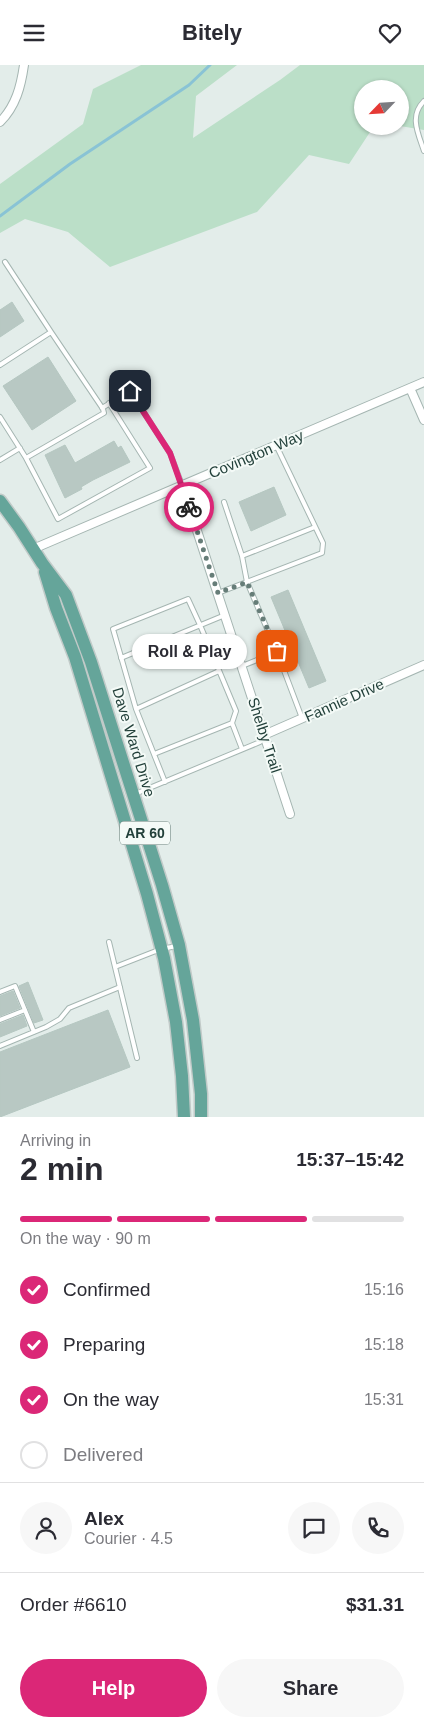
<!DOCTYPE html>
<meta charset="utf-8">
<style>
body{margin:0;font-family:Helvetica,sans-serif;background:#f7f7f7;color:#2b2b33;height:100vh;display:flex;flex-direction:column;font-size:19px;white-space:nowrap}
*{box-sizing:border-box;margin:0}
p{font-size:16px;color:#7c7c81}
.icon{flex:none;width:28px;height:28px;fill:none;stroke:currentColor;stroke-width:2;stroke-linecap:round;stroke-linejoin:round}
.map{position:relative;height:1052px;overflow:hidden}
.side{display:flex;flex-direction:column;background:#fff;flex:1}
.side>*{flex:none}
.needle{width:32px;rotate:245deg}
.controls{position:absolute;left:354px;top:15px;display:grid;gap:10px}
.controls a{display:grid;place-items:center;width:55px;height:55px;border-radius:50%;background:#fff;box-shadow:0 1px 4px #0004;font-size:25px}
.pin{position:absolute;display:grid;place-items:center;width:42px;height:42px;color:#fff;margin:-21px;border-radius:10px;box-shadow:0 2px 8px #0006}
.courier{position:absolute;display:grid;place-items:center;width:50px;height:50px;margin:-25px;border:4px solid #db2777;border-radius:50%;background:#fff;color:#222;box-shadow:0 1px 6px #0007}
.bubble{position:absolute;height:35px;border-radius:18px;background:#fff;box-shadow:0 1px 4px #0004;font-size:16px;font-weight:700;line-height:35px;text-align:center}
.headline em{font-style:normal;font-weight:700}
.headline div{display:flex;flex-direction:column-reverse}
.headline{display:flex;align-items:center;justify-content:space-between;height:85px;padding:0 20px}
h1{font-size:32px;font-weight:700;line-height:38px}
.bar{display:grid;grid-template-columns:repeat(4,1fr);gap:8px 5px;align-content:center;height:60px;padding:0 20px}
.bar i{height:6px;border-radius:4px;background:#e1e1e2}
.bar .selected{background:#db2777}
.bar p{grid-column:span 4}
.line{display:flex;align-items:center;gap:12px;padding:0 20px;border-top:1px solid #e1e1e2}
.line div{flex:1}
.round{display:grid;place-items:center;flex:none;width:52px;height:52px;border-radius:26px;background:#f7f7f7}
ol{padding:0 20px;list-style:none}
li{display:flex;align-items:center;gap:15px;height:55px}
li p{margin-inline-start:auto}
li .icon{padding:5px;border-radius:50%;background:#db2777;color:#fff;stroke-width:4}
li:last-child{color:#7c7c81}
li i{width:28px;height:28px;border:2px solid #e1e1e2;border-radius:50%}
.cta{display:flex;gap:10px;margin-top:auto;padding:10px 20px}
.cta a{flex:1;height:58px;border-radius:30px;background:#db2777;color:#fff;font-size:20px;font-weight:700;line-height:58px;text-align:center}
.cta a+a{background:#f7f7f7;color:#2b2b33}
header{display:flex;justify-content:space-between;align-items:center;height:65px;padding:0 20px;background:#fff;font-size:22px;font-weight:700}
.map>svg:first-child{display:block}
.green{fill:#bbdfc8}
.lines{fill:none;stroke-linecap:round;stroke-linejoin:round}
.stream{stroke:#89c3d5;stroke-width:3}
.building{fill:#b8c8c3;stroke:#b5c7c1}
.service-casing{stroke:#a5b6b2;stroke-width:6}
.minor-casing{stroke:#a5b6b2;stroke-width:10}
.primary-casing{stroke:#c1cac8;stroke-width:15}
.service{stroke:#fff;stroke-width:4}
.minor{stroke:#fff;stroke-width:8}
.primary{stroke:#65a59a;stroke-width:12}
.done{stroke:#667d78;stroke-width:5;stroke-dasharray:0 9}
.route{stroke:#db2777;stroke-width:6}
.labels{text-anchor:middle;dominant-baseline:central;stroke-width:4;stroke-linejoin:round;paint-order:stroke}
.shield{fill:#f4faf7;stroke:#617873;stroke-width:1}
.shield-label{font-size:14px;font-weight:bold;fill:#22403a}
.street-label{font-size:15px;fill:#22403a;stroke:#f4faf7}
</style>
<header><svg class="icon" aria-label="menu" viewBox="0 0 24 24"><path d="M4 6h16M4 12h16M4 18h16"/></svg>Bitely<svg class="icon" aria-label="heart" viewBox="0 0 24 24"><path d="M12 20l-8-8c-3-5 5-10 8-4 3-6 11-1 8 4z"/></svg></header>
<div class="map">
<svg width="424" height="1052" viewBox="0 0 424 1052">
<rect width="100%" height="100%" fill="#e3edea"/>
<path class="green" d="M141 0H237L196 31 193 73 280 15 300 0H424V65L400 61V24H362V61H374L349 99 309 90 257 147 110 202 68 167 25 154 0 168V119L83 59 93 24Z"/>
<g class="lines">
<path class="stream" d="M0 151 70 99 189 20 210 0"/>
</g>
<path class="building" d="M12 237 24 256 0 272V245Z
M48 292 76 336 32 365 3 321Z
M114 376 118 383 121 381 130 397 93 415 81 422 82 424 65 433 45 390 65 380 75 398Z
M274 422 286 450 251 466 239 437Z
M288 525 326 616 309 623 271 532Z
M28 917 43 955 34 958 19 921Z
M13 926 20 943 0 951V931Z
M108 945 130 1002 0 1052V987Z
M23 950 27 961 0 972V959Z"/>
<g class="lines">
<g class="service-casing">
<path id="service" d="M424 36C409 51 418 68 424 86
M5 197 51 267
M0 300 51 267 103 344 104 348 26 393
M102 343 130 326 170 388 182 420
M0 352 26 393 58 454 150 403 109 338
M0 395 20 383
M224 437 242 491 247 517 277 587 302 653
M242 491 315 462
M218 528 322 488 323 478 276 380
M121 593 225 550
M242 601 277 587
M136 644 219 606
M154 689 232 658
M165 717 136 644 113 564 188 534 200 560 236 646 232 658 242 684
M135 729 260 677 264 670
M109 877 115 902
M0 927 15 921 34 967
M0 955 25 945
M0 981 46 962 60 954 69 943 120 922
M137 993 115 902 161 884 177 881"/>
</g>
<g class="minor-casing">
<path id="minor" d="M0 57C16 41 21 21 24 0
M410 323 424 355
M182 420 290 749
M33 484 424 317
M264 670 424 600"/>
</g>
<g class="primary-casing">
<path id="primary" d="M0 436 19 462 42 498 66 530 91 597 162 820 179 880 193 955 201 1029V1052
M45 507 56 543 75 592 147 829 164 893 176 957 182 1011 184 1052"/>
</g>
<use href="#service" class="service"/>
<use href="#minor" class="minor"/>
<use href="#primary" class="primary"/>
</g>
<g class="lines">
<path class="done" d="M189 442 218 528 247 517 277 586"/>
<path class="route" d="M130 326 170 388 189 442"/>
</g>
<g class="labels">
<rect class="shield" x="120" y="756.5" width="50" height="23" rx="4"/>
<g class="shield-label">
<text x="145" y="768">AR 60</text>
</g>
<g class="street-label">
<text transform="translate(256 389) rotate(-23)">Covington Way</text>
<text transform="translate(344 635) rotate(-24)">Fannie Drive</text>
<text transform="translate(265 670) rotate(72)">Shelby Trail</text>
<text transform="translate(134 677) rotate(73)">Dave Ward Drive</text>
</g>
</g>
</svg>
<div class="controls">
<a><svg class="needle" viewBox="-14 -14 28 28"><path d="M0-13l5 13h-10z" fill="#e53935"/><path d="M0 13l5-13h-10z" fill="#7c7c81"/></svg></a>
</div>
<div class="pin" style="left:277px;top:586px;background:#ea580c"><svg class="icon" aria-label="bag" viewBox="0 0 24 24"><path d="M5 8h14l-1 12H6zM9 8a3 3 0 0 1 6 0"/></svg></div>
<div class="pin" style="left:130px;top:326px;background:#1f2937"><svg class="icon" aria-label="home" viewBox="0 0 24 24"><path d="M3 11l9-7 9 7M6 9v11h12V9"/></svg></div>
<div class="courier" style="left:189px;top:442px"><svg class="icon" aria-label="bike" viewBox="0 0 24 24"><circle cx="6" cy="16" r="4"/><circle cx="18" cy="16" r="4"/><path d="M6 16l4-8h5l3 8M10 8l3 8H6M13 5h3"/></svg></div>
<div class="bubble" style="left:132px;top:569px;width:115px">Roll &amp; Play</div>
</div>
<section class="side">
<div class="headline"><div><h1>2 min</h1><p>Arriving in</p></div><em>15:37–15:42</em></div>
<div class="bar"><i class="selected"></i><i class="selected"></i><i class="selected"></i><i></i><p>On the way · 90 m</p></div>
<ol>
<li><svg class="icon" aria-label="check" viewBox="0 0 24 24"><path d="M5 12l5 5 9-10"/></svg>Confirmed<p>15:16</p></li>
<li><svg class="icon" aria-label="check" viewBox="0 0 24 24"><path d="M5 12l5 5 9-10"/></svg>Preparing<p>15:18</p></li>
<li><svg class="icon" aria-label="check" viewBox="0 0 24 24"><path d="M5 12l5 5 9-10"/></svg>On the way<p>15:31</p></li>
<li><i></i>Delivered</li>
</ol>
<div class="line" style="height:90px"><a class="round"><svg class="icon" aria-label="person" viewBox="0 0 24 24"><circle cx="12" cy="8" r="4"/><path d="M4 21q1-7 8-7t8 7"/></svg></a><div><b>Alex</b><p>Courier · 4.5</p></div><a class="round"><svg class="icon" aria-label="chat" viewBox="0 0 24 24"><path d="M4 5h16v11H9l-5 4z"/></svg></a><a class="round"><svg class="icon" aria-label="phone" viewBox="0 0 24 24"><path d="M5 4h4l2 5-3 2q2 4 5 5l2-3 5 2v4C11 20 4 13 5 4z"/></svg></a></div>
<div class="line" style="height:65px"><div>Order #6610</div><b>$31.31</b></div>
<div class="cta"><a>Help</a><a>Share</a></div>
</section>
